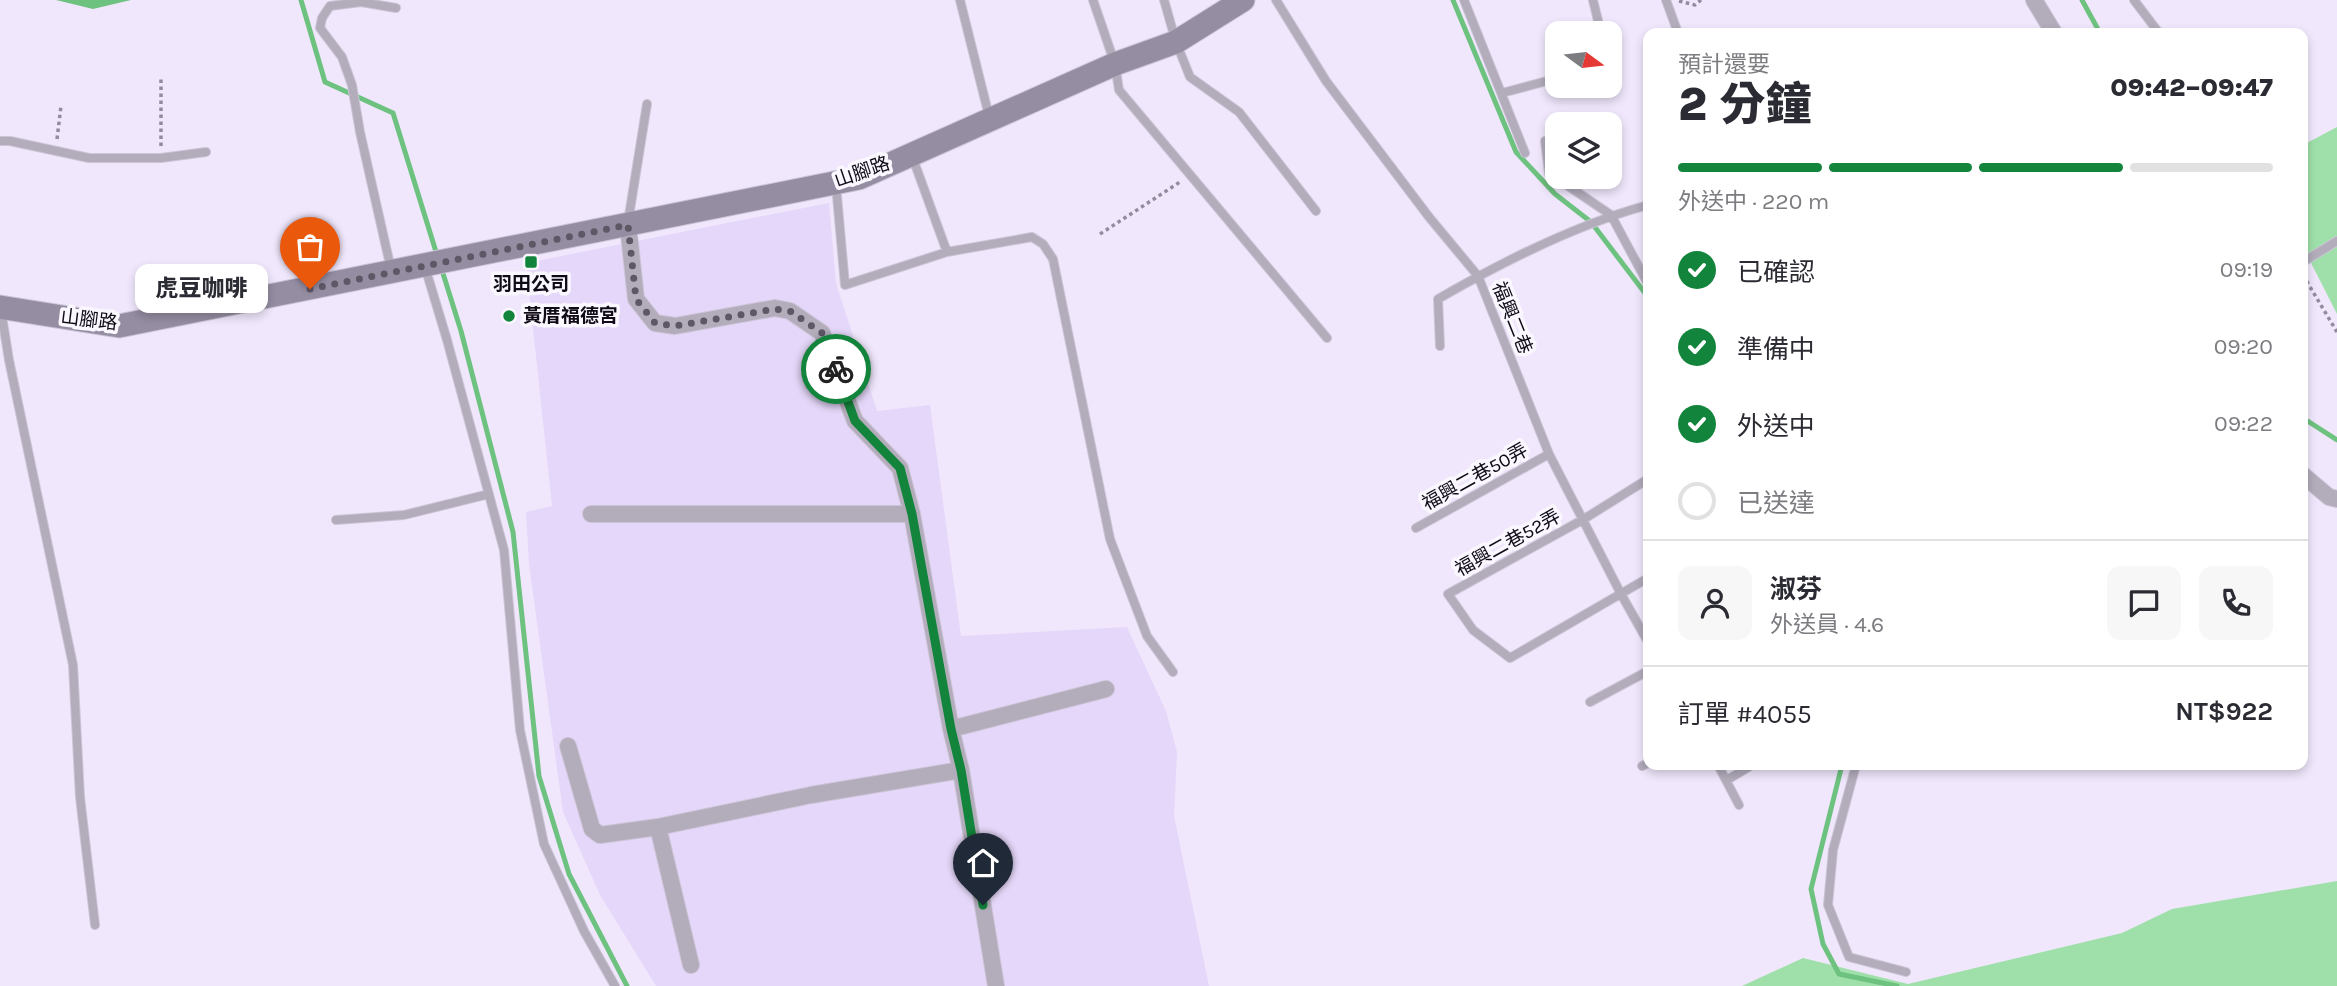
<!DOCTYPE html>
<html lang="zh-TW">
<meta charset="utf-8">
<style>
body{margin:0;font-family:Karla,"Noto Sans TC",sans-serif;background:#f7f7f7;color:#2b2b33;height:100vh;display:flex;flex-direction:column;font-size:26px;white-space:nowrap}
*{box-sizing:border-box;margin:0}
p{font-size:23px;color:#7c7c81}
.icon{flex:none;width:38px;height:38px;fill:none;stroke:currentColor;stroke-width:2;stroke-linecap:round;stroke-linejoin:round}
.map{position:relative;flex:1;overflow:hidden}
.panel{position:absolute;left:1643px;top:28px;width:665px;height:742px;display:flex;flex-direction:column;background:#fff;border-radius:14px;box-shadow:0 4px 10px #0003}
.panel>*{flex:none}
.needle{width:46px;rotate:105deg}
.tools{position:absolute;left:1545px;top:21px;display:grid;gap:14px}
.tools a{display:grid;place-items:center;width:77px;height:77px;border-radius:14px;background:#fff;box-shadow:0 4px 10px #0003;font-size:35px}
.pin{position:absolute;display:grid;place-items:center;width:60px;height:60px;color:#fff;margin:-72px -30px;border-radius:50% 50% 50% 0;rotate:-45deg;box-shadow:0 0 7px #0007}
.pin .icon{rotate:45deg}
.courier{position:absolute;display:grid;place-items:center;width:70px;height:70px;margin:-35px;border:5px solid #13843b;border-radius:50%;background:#fff;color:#222;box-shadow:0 2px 9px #0007}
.bubble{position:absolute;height:49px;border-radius:14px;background:#fff;box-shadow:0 4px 10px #0003;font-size:23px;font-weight:800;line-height:49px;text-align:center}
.summary em{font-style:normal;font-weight:800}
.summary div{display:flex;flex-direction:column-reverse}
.summary{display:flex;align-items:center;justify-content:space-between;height:119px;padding:0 35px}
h1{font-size:46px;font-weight:800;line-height:52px}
.bar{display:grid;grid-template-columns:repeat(4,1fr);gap:10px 7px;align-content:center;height:84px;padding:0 35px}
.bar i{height:9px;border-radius:5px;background:#e1e1e2}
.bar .on{background:#13843b}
.bar p{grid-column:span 4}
.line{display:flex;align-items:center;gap:18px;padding:0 35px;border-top:2px solid #e1e1e2}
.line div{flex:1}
.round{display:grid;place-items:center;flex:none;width:74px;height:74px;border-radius:14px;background:#f7f7f7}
ol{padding:0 35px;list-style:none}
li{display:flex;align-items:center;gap:21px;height:77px}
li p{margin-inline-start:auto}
li .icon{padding:7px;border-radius:50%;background:#13843b;color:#fff;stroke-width:4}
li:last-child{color:#7c7c81}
li i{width:38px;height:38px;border:4px solid #e1e1e2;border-radius:50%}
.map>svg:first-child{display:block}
.built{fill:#e5d7f9}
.green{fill:#9fe0aa}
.water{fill:#6ec280}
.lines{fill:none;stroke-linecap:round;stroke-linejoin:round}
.stream{stroke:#6ec280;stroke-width:5}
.service-casing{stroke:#ccc4d7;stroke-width:10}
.minor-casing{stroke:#ccc4d7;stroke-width:18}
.secondary-casing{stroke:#ccc4d7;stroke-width:25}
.path{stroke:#938b9c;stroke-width:3.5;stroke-dasharray:3.5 3.5;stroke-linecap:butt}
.service{stroke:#b2acbb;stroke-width:8}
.minor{stroke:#b2acbb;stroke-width:16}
.secondary{stroke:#958da2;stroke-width:23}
.done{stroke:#5e5766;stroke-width:7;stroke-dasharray:0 12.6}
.route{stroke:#13843b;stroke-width:9}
.poi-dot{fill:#13843b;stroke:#faf7ff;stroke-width:2.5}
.labels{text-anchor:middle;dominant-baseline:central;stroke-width:7;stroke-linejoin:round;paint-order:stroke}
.street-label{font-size:19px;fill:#0f0a15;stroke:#faf7ff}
.poi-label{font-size:19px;font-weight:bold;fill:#0f0a15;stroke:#faf7ff}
</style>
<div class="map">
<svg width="2337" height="986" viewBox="0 0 2337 986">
<rect width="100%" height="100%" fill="#f0e7fc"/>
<path class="built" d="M829 203 836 283 877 411 930 405 961 636 1127 627 1166 711 1177 752 1174 816 1209 986H656L600 895 563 812 529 564 526 512 552 506 526 263Z"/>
<path class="green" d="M2337 127V314L2303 247V145Z
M2337 881V986H1742L1803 958 1908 984 2122 933 2172 909Z"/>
<path class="water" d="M56 0H131L93 9Z"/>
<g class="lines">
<path class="stream" d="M301 0 325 82 393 113 437 255
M1453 0 1516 152 1555 194 1591 222 1648 297
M2082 0 2100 33
M441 267 461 331 513 532 539 776 569 874 627 986
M2303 414 2306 420 2337 440
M1842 765 1811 889 1823 944 1839 974 1897 986"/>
<g class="service-casing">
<path id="service" d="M960 0 989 116
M1093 0 1115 64 1119 90 1327 338
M1164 0 1176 42 1190 77 1239 112 1316 211
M1276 0 1326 81 1429 217 1478 276 1549 454 1621 594 1648 642
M1464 0 1525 153
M1593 0 1601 33
M1666 0 1678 33
M2134 0 2159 33
M1502 93 1558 78
M0 141H10L89 158H161L206 152
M1545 141 1549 173 1611 215 1648 284
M912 156 947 252
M836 185 845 285 947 252 1032 237 1043 244 1053 259 1110 539 1147 636 1173 672
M628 222 647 104
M2303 262 2337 241
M425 267 447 340 504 550 520 730 544 844 584 931 615 986
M391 269 360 132 352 85 342 57 320 28 322 18 330 6 361 2 396 8
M1 310 9 360 73 665 80 797 95 925
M1440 346 1438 299C1502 262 1578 224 1648 205
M1648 479 1584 519 1448 594 1473 630 1510 658 1648 578
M336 520 404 515 489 494
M1416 528 1549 454
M1590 702 1648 671
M1718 765 1739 805
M1856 765 1833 850 1828 905 1849 957 1906 972
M1642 766 1648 763
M1727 780 1752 765"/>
</g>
<g class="minor-casing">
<path id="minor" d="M2034 0 2054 33
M628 225 636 299 655 323 675 326 775 308 790 311 822 333 855 421 900 468 912 514 951 729 961 770 996 986
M2303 475 2329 497 2337 499
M591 514H912
M951 729 1106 689
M568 746 592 829 600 835 658 827 811 795 961 770
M658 827 691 965"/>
</g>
<g class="secondary-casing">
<path id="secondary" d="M0 307 119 326 859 178 1115 64 1176 42 1243 0"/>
</g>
<path class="path" d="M1679 1 1695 5 1701 0
M57 139 61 106
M161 146V76
M1100 234 1180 182
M2303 275 2337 332"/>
<use href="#service" class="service"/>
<use href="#minor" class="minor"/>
<use href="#secondary" class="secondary"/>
</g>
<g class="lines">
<path class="done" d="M310 289 628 225 636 299 655 323 675 326 775 309 790 311 822 333 836 369"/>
<path class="route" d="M836 369 855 421 900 468 912 514 951 729 961 770 983 905"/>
</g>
<g class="poi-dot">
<rect x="524" y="255" width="14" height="14" rx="3.5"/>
<circle cx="509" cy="316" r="7"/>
</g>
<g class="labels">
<g class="street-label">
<text transform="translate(862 172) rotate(-19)">山腳路</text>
<text transform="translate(1512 318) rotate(68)">福興二巷</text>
<text transform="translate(89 320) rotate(7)">山腳路</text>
<text transform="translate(1475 477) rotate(-29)">福興二巷50弄</text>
<text transform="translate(1508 543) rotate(-29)">福興二巷52弄</text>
</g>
<g class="poi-label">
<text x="531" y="284">羽田公司</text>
<text x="523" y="316" text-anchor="start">黃厝福德宮</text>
</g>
</g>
</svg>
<div class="tools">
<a><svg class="needle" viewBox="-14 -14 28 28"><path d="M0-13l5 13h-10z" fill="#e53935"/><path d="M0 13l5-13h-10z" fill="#7c7c81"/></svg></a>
<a><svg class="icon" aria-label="layers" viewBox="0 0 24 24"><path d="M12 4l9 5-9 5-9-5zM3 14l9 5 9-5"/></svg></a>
</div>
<div class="pin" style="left:310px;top:289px;background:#ea580c"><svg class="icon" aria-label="bag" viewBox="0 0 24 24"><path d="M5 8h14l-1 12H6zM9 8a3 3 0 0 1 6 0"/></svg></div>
<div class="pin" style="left:983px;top:905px;background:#1f2937"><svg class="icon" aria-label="home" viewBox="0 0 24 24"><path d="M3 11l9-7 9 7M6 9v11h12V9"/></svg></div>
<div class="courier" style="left:836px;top:369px"><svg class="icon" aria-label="bike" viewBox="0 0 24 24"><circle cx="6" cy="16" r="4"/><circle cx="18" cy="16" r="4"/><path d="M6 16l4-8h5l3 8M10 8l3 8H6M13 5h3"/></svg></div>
<div class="bubble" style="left:135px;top:264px;width:133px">虎豆咖啡</div>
<section class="panel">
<div class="summary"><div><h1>2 分鐘</h1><p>預計還要</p></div><em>09:42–09:47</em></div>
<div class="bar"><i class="on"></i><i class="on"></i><i class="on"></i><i></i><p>外送中 · 220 m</p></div>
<ol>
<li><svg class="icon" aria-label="check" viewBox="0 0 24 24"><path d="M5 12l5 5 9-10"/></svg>已確認<p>09:19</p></li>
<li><svg class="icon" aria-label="check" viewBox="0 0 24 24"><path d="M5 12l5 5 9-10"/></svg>準備中<p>09:20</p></li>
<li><svg class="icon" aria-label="check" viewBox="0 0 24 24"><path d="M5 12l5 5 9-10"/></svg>外送中<p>09:22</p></li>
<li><i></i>已送達</li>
</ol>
<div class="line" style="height:126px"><a class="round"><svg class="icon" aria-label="person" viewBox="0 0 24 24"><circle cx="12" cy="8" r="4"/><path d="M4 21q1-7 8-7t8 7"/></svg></a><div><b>淑芬</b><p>外送員 · 4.6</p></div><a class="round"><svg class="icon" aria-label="chat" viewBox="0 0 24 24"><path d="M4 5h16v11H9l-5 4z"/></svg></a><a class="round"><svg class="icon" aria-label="phone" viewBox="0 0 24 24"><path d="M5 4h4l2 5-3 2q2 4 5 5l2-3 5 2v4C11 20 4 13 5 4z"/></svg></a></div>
<div class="line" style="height:91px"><div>訂單 #4055</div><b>NT$922</b></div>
</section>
</div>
